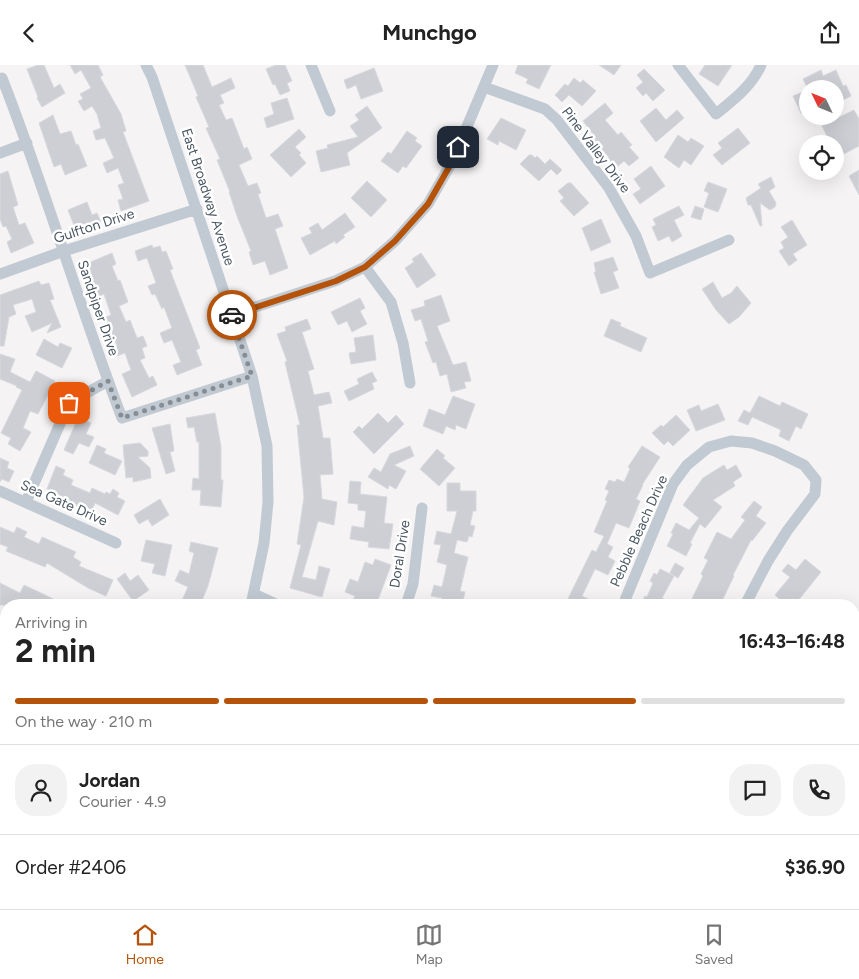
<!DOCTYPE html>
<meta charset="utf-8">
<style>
body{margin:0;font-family:Figtree,sans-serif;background:#f2f2f2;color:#222;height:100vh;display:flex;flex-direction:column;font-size:19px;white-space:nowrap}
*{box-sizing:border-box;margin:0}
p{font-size:16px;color:#767676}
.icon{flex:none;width:28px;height:28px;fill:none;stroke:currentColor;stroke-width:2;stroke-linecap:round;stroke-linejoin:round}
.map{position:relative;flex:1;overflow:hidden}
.side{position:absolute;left:0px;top:534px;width:860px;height:311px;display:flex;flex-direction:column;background:#fff;border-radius:20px 20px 0 0;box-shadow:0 5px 20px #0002}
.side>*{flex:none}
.needle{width:32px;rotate:313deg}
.controls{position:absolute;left:799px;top:15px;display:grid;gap:10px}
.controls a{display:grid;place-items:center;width:45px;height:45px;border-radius:50%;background:#fff;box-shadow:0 5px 20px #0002;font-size:25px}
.pin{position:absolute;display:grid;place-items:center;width:42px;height:42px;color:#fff;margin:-21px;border-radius:10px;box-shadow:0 2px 8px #0006}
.courier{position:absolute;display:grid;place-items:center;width:50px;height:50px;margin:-25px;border:4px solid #b45309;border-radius:50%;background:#fff;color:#222;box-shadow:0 1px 6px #0007}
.head em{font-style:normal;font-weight:700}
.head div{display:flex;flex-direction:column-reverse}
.head{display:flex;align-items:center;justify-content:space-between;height:85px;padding:0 15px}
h1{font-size:32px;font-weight:700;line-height:38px}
.bar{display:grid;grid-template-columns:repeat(4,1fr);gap:8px 5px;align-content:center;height:60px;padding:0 15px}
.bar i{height:6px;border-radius:4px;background:#e0e0e0}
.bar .on{background:#b45309}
.bar p{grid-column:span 4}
.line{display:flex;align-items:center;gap:12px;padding:0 15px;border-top:1px solid #e0e0e0}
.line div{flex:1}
.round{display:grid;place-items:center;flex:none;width:52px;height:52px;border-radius:20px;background:#f2f2f2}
header{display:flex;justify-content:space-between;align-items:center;height:65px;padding:0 15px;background:#fff;font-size:22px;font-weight:700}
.dock{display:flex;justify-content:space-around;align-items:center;height:70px;border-top:1px solid #e0e0e0;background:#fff;font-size:14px;color:#767676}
.dock a{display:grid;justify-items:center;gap:2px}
.dock .on{color:#b45309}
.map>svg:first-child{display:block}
.water{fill:#90daee}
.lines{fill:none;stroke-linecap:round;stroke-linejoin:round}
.stream{stroke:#90daee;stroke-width:2.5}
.building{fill:#cdcfd5;stroke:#d7d9de}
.minor{stroke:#c1cad2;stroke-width:11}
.done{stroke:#868d94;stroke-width:5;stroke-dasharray:0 9}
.route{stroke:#b45309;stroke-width:6}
.labels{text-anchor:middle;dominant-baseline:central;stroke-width:5;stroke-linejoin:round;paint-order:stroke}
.street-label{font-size:14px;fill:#4a5661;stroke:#fff}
</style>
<header><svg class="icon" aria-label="back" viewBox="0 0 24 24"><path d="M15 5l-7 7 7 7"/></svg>Munchgo<svg class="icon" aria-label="share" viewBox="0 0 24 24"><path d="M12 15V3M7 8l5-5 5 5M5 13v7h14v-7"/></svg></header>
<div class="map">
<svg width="859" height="844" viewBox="0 0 859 844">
<rect width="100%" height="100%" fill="#f5f3f3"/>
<path class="water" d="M859 733V844H809L811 839H854V744Z"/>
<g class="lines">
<path class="stream" d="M0 801 6 804
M87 839 99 844"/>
</g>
<path class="building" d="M38 0H44L54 23 60 19 65 28 42 42 37 33 38 32 27 4Z
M70 0H98L103 10 100 12 121 49 126 66 123 67 149 136 121 146 118 135 123 134 118 120 124 118 118 103 107 108 103 98 114 93 105 73 96 75 93 66 101 63 97 49 92 41 84 46 78 36 83 34 80 29 91 23 81 5 75 9Z
M185 0H203L212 22 231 13 235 23 220 30 224 38 219 40 226 55 232 53 244 84 247 82 252 94 239 100 248 121 257 118 261 128 258 129 266 153 278 149 283 161 275 164 288 203 270 210 265 196 253 200 249 187 251 186 237 151 229 127H230L217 95 220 94 206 63 209 62 196 32 198 31Z
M276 0H285L292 16 287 18 290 26 280 30 275 19 273 20 266 4Z
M518 0H551L539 24 526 18 528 14 515 8Z
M599 0H621L614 10Z
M705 0H732L718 21 699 9Z
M374 3 383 26 361 34 356 20 347 24 344 15Z
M644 4 665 25 653 36 646 28 643 31 636 23 643 17 637 10Z
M821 5 823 11 836 5 843 21 846 20 851 31 835 39V24H822L820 20 808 24 803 14Z
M574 13 580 18 583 15 596 26 582 41 569 30 562 37 555 30 565 19 568 21Z
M808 25V45L801 48 793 31Z
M287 33 294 54 267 63 264 53 274 49 271 38Z
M605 38 613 48 605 55 618 70 621 67 632 80 629 82 639 93 629 101 624 96 616 103 608 93 609 92 590 71 593 69 583 56Z
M367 41 382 63 347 88 350 100 321 107 316 86 328 83 327 80 358 72 350 61 359 55 355 50Z
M656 43 666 55 677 45 684 53 656 77 640 56Z
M854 45 859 54V81L838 92 835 86V79H831L822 61Z
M53 50 60 69 71 66 76 80 78 79 87 101 65 110 61 99 54 102 39 58Z
M501 53 526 65 516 85 499 76 498 80 487 74Z
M738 63 750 78 722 100 713 90 722 83 718 78Z
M299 64 306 72 295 82 301 88 299 90 306 98 291 112 270 90Z
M407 66 417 73 415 76 422 81 406 103 403 101 398 108 381 96 388 87 391 89Z
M678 70 688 77 691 73 704 81 691 100 684 95 679 103 664 92Z
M529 90H532L535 93 537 91 545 99 550 94 562 105 557 110 551 104 539 116 520 99Z
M651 101 665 121 640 139 633 129 641 124 634 114Z
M859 105V130L849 111Z
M8 106 18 140 13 142 19 160 25 158 34 178 11 188 7 177 12 174 6 161 3 162 0 154V109Z
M771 112 775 122 769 126 776 138 775 142 770 145 760 138 762 161H760L751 140H748L746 133 761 123 758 119Z
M367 116 387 135 371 152 351 133Z
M708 117 727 124 718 147 704 142 709 128 704 126Z
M568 118H571L589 138 574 151 560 136 564 133 558 126Z
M87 137 92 150 97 148 101 157 77 168 68 145Z
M679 141 684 150 674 155 682 171 672 177 669 171 658 176 652 162 656 160 653 154Z
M695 141 704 144 701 155 691 152Z
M345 148 355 162 343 170 345 172 336 179 335 176 310 190 301 173 312 168 309 163 318 158 322 165Z
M601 154 611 177 591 186 582 163Z
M792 155 807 180 793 189 797 195 789 201 779 186 784 183 781 177 788 172 781 162Z
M152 180 153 183 160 181 162 187 166 186 173 204 170 205 200 283 196 285 202 300 177 310 173 300 181 297 172 275 164 278 160 268 172 263 164 242 162 244 155 229 152 230 148 221 156 218 147 193 138 196 135 186Z
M112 188 116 199 112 201 118 216 120 215 128 237 119 241 126 257 130 255 137 273 143 271 147 281 142 283 145 293 140 295 149 313 153 311 157 320 132 332 122 309 131 305 125 288 117 291 113 282 117 281 106 252 111 250 104 229 97 232 86 199Z
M421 188 436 210 417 223 405 203 414 197 412 194Z
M613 192 618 205 613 207 619 223 601 229 594 207H596L594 198Z
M39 216 41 220 49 218 54 234 50 235 61 262 47 268 52 258 32 267 25 251 36 247 32 234 13 240 16 249 9 252 4 281H0V230Z
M713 217 722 233 731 228 737 221 751 238 739 252 729 259 716 245 702 224Z
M441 230 450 256 437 261 453 300 466 297 471 316 464 317 466 323 451 327 447 309 440 311 436 297 433 298 425 277 428 276 421 254 415 256 411 245 425 241 424 236Z
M360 233 365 243 360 246 367 259 352 267 347 256 338 260 331 247Z
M307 254 311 264 302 267 314 304 308 306 314 330 329 327 332 338 318 341 323 373H330L333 409 320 410 322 434 337 437 334 460 318 456 302 512 316 515 319 501 330 504 322 532 290 523 301 480 297 479 304 432 297 360H300L285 297 287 296 277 269 286 266 285 262Z
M611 254 621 258 620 261 647 273 641 287 604 271Z
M373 270 376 295 351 299 349 288 356 287 354 273Z
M44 274 58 282 60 278 72 283 62 303 36 290Z
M0 289 15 294 10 307 30 317 36 306 55 316 38 349 30 346 23 363 31 367 20 386 8 379 11 373 1 368 22 325 16 322 17 321 0 314Z
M372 307 377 316 372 318 374 324 349 336 344 326 359 319 357 314Z
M453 331 475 339 466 364 456 360 455 365 446 361 443 369 423 361 429 344 445 350Z
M759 331 780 341 782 337 808 349 801 364 796 361 789 376 779 371 781 365 752 352 748 360 738 356 744 345 750 348Z
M718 339 725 355 696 366 687 345 699 340 701 346Z
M215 348 221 382V415H223L221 442 200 440 201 425H192L193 413 199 414V377H197L194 362 188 363 186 353Z
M378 348 388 358 396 350 404 359 374 389 353 367 359 361 362 364Z
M676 350 690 365 673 381 668 376 664 380 652 368 661 360 663 362Z
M78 353 91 358 86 369 94 372 89 382 79 378 73 389 64 385Z
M170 359 174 386 170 387 175 406 166 409 152 363Z
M140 378 148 386V391L138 392 150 403 151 413 133 417V412L126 413 123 380Z
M97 380 106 384 104 388 122 396 115 410 89 398Z
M410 381 414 391 394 400 406 406 396 424 389 420 388 424 368 412 374 403 381 407 390 389Z
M642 381 660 392 642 420H643L636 434 640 436 629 463 616 458 607 479 613 482 608 492 615 496 608 510 595 504 582 531 600 540H565L592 485 596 487 604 471 594 467 607 436 605 435 609 426 605 424 609 415 615 417 617 414 624 417 630 404 628 402Z
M437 384 445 391 443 393 455 403 439 421 420 404Z
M0 393 9 397 7 403 14 406 9 417 2 414 0 417Z
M724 400 727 405 736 400 742 411 733 417 735 421 713 435 722 442 705 463 700 459 690 478 692 479 686 491 667 481 673 469 671 468 676 458 689 465 699 453 683 440 703 413Z
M56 401 65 405 63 410 73 415 71 420 90 428 92 423 105 429 106 427 110 429 113 424 119 428 117 432 125 436 118 450 95 438 91 447 57 431 58 429 47 424Z
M350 416 361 417 360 429 387 432 384 458 393 459 389 484 368 482 369 477 350 474 352 461 364 463 366 446 358 445V439L348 438Z
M447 418H460V426H476V446H473L470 460 475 461 472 472 469 471 467 477 457 475 454 488 468 492 460 526 465 527 462 539 457 538 456 540H441L442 533 431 531 434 520 442 522 447 500 437 497 441 480 434 479 437 466 451 469 457 446H447Z
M160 434 169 450 152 461 148 454 139 459 134 450Z
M754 436 762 442 756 451 766 458 752 476 751 475 733 510 734 511 720 540H689L703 511 701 509 708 495 704 493 717 467 731 474 745 455 741 452Z
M0 462 14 468 17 462 27 467 24 472 39 479 42 472 76 487 73 492 81 497 79 501 113 515 106 531 88 523 47 498 45 502 6 486 8 482 0 479Z
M146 475 172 480 165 511 152 508 155 499 141 496Z
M191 477 218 483 208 521 200 540H180L188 522 175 516 180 505 189 509 194 488 189 486Z
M375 494 391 500 376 540H351L355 531 345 527 350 514 358 517 365 497 373 500Z
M805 494 821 507 797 537 793 533 786 540 775 530 790 512 782 506 788 499 796 505Z
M675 498 684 503 678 513 670 508Z
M660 504 674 511 662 533 664 534 662 539 665 540H641L645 531 647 532 653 518 650 516 654 508 657 510Z
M125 508 130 516 138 510 149 525 133 536 117 514Z
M0 518 20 528 24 520 66 540H0Z"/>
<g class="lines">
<path class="minor" d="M146 0 152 12 252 311 267 381 268 437 264 478 251 540
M311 0 330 46
M678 0 716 49C733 35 752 21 761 0
M2 13C46 125 79 241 122 353L252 311
M484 22 545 44 557 55 609 123 636 171 650 208 729 175
M0 88 27 78
M365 202 391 237 403 278 410 318
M0 209 64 186 197 144
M231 250 335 216 365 202 395 176 428 139 452 97 493 0
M0 426 116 478
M26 437 69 338 108 316
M254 529 278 540
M406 540 413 519 422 443
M623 540 673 419 687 400 709 382 731 376 752 378 775 386 804 400 816 415 815 429 787 466 768 496 745 540
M0 564 6 566
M0 705 6 707
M314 839 326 844
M123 844 125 839
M602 844 604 839"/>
</g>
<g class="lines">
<path class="done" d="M69 338 108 316 122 353 252 311 231 250H232"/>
<path class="route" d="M232 250 336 216 365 202 395 176 428 139 452 97 458 82"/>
</g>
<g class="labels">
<g class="street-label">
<text transform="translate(596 85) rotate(53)">Pine Valley Drive</text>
<text transform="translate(208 132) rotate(72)">East Broadway Avenue</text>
<text transform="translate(94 161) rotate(-18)">Gulfton Drive</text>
<text transform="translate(98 243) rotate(71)">Sandpiper Drive</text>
<text transform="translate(64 438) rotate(24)">Sea Gate Drive</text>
<text transform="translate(639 466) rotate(-66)">Pebble Beach Drive</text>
<text transform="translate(400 489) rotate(-81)">Doral Drive</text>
</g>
</g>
</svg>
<div class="controls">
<a><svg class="needle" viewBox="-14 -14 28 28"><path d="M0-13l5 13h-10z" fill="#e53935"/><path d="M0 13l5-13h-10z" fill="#767676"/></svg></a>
<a><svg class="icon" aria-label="locate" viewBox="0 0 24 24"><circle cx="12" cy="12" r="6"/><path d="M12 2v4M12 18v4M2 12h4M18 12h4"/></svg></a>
</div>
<div class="pin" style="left:69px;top:338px;background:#ea580c"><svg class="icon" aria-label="bag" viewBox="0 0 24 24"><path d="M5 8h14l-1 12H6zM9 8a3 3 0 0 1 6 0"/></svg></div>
<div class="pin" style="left:458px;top:82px;background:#1f2937"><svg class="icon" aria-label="home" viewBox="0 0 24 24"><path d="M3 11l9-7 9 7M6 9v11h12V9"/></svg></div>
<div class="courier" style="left:232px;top:250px"><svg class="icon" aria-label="car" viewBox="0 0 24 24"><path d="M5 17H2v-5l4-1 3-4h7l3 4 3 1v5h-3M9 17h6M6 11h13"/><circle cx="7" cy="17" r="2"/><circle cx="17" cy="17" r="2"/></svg></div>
<section class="side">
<div class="head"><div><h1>2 min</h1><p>Arriving in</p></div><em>16:43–16:48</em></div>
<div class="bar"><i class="on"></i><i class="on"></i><i class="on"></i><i></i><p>On the way · 210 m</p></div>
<div class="line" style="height:90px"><a class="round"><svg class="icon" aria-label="person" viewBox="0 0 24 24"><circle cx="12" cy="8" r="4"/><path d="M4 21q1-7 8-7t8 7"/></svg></a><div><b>Jordan</b><p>Courier · 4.9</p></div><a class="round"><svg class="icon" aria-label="chat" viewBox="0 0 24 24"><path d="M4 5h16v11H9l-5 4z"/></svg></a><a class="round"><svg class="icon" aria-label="phone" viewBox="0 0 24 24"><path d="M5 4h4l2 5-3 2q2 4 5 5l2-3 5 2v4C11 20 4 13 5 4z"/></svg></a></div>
<div class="line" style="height:65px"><div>Order #2406</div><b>$36.90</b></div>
</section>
</div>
<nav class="dock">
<a class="on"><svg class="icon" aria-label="home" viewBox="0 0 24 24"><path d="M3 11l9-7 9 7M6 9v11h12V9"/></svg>Home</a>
<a><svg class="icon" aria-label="map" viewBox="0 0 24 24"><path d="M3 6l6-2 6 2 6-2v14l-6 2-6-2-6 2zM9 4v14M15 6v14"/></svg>Map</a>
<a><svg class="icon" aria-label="saved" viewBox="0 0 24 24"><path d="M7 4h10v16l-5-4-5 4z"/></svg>Saved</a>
</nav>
